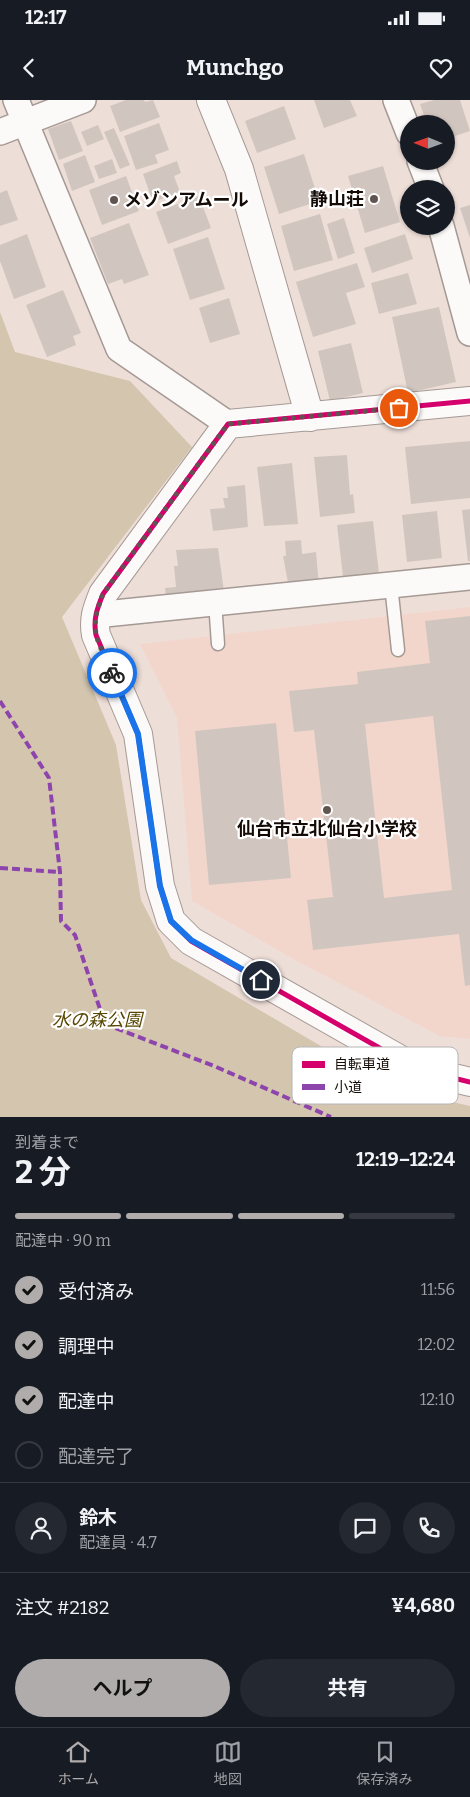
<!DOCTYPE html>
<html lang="ja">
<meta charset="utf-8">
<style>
body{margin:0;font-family:Bitter,"Noto Sans JP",serif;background:#242831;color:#f1f3f6;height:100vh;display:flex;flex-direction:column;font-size:19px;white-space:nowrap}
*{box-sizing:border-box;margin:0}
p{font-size:16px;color:#9ea1a6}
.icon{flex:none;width:28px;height:28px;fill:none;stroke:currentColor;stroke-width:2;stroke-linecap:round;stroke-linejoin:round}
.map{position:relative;height:1017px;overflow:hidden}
.side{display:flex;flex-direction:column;background:#171b24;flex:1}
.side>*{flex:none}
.needle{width:32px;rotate:271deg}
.fabs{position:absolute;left:400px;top:15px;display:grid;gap:10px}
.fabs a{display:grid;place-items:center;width:55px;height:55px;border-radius:50%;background:#171b24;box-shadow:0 1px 4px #0004;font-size:25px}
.pin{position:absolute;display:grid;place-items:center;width:42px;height:42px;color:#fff;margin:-21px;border:2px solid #fff;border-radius:50%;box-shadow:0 1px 5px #0007}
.courier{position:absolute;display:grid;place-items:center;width:50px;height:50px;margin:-25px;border:4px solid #1a73e8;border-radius:50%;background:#fff;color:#222;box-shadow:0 1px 6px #0007}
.head em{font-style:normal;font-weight:700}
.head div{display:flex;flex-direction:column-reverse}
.head{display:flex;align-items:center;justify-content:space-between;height:85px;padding:0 15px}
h1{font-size:32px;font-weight:700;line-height:38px}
.bar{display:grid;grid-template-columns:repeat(4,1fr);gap:8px 5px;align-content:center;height:60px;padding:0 15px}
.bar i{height:6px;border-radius:4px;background:#363941}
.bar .active{background:#b0acab}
.bar p{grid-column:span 4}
.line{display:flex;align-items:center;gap:12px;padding:0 15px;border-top:1px solid #363941}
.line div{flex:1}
.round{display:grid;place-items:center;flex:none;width:52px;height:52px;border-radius:26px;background:#242831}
ol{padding:0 15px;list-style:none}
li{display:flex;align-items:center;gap:15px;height:55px}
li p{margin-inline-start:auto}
li .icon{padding:5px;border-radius:50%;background:#b0acab;color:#111;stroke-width:4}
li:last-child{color:#9ea1a6}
li i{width:28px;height:28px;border:2px solid #363941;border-radius:50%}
.cta{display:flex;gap:10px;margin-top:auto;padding:10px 15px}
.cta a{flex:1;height:58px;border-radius:30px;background:#b0acab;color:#111;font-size:20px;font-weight:700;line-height:58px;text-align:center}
.cta a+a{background:#242831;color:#f1f3f6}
.status{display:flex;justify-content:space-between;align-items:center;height:35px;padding:0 25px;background:#171b24;direction:ltr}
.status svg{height:14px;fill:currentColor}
header{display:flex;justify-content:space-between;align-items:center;height:65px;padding:0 15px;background:#171b24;font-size:22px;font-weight:700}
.dock{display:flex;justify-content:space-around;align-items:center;height:70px;border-top:1px solid #363941;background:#171b24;font-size:14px;color:#9ea1a6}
.dock a{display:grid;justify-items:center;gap:2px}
.dock .active{color:#b0acab}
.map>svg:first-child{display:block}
.built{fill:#f2d6cc}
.green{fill:#d3c5ae}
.building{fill:#d1c6bf;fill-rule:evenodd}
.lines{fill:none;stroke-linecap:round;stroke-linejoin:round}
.lane-casing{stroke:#a59994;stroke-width:15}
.street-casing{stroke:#a59994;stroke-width:28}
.secondary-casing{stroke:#a59994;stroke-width:30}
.lane{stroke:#fcfaf9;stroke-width:12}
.street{stroke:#fcfaf9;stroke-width:25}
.secondary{stroke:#fcfaf9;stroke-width:28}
.quiet{stroke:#8e44ad;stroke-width:4;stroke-dasharray:8 4;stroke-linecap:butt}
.cycleway-casing{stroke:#fff;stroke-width:8}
.cycleway{stroke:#d6006c;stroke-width:5}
.done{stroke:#605550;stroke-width:5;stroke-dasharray:0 9}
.route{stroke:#1a73e8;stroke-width:6}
.poi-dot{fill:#605550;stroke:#fff;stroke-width:2}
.labels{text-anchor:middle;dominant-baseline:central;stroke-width:4.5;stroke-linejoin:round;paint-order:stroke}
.poi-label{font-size:18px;font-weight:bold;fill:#140b07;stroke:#fff;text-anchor:end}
.park-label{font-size:18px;font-style:italic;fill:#594702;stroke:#fff}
.key{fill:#fff;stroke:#b8b6b5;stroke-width:1}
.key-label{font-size:14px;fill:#140b07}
</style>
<div class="status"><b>12:17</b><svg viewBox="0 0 49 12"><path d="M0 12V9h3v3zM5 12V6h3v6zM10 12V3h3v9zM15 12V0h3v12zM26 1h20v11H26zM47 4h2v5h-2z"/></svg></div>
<header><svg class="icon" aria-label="back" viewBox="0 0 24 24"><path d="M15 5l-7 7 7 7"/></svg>Munchgo<svg class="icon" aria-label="heart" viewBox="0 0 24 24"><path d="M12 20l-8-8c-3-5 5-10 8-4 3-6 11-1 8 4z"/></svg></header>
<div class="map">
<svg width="470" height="1017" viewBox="0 0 470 1017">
<rect width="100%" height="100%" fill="#eeded8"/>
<path class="built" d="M470 507V939L440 936 297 861 192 801 177 618 140 544Z"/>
<path class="green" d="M0 212 15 252 130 281 192 347 62 517 116 645 141 800 171 858 394 989 470 1006V1017H0Z"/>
<path class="building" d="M126 0H144L145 2 153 0 160 17 120 32 110 6Z
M314 0H350L357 16 324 28Z
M434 0H460L470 31 446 39V24H427L420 4Z
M284 6 296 39 257 53 245 21Z
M71 21 83 51 59 60 48 29Z
M159 23 169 50 155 55 158 63 136 70 124 36Z
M98 25 104 39 87 46 81 32Z
M114 28 130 65 120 69 104 32Z
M304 54 319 101 279 114 264 67Z
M85 55 95 82 72 91 63 64Z
M112 59 117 73 99 79 94 66Z
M177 61 181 73 174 76 180 92 153 102 143 74Z
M383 66 400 122 365 133 348 76Z
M126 76 139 111 102 125 89 90Z
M7 90 18 120 0 126V93Z
M199 96 211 128 168 144 156 112Z
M470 105V138L460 108Z
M320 114 333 160 294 171 281 126Z
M344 118 355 153 338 159 327 124Z
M129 123 149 175 124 184 122 179 108 184 90 138Z
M27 134 46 187 14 199 0 161V145Z
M405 134 413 159 372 173 364 148Z
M208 137 225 189 190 200 173 149Z
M357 163 365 187 346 193 356 224 313 237 296 182Z
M408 173 417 204 379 214 371 183Z
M63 190 81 233 73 236 76 245 47 257 26 205Z
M229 198 240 234 210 243 199 208Z
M439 207 456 282 408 293 392 217Z
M351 243 363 293 330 301 318 251Z
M470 341V398L411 404 405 347Z
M347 355 350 395 353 394 355 413 320 417 314 357Z
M292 363 298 424 264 426 257 367Z
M245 385 248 427 213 431 210 409 225 408 223 398H228L227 387Z
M470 409V461H468L462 410Z
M437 411 442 458 407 462 402 415Z
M373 421 379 474 344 485 337 425Z
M301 440 302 454 316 452 319 485 289 488 283 456H286L285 441Z
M218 448 225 499 167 505 165 488 176 487 174 466H178L176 450Z
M470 516V885L465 886 459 834 313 850 307 800 333 797 314 630 294 632 289 591 358 584 357 572 430 563 425 521ZM433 616 452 790 384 798 365 624Z
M276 623 291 778 209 785 195 631Z"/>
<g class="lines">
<g class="lane-casing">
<path id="lane" d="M391 485 398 550
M215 502 218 544"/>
</g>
<g class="street-casing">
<path id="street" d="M16 0 119 249 228 324
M396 0 409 33
M0 32 83 0
M420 61 431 89
M441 126 470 233
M95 515 470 477"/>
</g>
<g class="secondary-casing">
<path id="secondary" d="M211 0 239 69 310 317
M470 301 228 324 103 494C97 509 93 519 96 535L138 634 160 786 171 821 191 841 406 963 429 972 470 982"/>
</g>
<use href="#lane" class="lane"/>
<use href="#street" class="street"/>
<use href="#secondary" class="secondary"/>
<path class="quiet" d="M0 601 49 678 60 772 61 821 75 835 105 924 214 966 331 1017
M0 768 60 772"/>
<g class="cycleway-casing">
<path id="cycleway" d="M470 301 228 324 103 494C97 509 93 519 96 535L138 634 160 786 171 821 191 841 406 963 429 972 470 982"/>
</g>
<use href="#cycleway" class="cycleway"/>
</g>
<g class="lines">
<path class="done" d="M112 573C97 538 88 531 103 494L228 324 399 308"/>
<path class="route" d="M112 573 138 634 160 786 171 821 191 840 261 880"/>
</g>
<g class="poi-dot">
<circle cx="374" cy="99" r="5"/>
<circle cx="114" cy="100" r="5"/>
<circle cx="327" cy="710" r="5"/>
</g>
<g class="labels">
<g class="poi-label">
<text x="364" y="99">静山荘</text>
<text x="124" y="100" text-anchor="start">メゾンアムール</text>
<text x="327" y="729" text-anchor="middle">仙台市立北仙台小学校</text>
</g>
<g class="park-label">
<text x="97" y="920">水の森公園</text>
</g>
</g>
<rect x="292" y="947" width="166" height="57" rx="8" class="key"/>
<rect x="302" y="961" width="23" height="7" fill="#d6006c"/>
<rect x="302" y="984" width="23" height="6" fill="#8e44ad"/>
<g class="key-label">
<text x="334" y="969">自転車道</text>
<text x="334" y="992">小道</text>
</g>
</svg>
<div class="fabs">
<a><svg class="needle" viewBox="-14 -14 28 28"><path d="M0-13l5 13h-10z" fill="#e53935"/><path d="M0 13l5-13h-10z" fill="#9ea1a6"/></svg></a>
<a><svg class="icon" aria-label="layers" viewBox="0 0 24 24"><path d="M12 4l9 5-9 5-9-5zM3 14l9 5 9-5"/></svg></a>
</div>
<div class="pin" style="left:399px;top:308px;background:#ea580c"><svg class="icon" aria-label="bag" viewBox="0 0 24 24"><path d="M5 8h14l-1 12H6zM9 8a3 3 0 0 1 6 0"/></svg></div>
<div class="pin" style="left:261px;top:880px;background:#1f2937"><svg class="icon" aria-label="home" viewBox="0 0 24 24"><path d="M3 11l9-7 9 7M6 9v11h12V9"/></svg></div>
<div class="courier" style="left:112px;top:573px"><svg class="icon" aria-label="bike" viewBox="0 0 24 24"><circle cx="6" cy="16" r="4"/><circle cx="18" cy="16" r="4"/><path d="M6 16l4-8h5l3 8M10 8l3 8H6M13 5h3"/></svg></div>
</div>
<section class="side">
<div class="head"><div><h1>2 分</h1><p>到着まで</p></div><em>12:19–12:24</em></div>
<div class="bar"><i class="active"></i><i class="active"></i><i class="active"></i><i></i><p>配達中 · 90 m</p></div>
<ol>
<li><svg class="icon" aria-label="check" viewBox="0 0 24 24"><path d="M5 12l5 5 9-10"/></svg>受付済み<p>11:56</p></li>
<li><svg class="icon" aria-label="check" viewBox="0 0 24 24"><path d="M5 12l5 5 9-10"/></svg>調理中<p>12:02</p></li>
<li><svg class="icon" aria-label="check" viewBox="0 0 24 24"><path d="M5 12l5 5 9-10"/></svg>配達中<p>12:10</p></li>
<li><i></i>配達完了</li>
</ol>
<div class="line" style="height:90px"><a class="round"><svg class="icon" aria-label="person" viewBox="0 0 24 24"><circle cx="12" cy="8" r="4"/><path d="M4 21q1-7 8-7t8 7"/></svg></a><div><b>鈴木</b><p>配達員 · 4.7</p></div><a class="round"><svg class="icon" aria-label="chat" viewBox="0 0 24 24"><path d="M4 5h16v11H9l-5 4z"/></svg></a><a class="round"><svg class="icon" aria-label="phone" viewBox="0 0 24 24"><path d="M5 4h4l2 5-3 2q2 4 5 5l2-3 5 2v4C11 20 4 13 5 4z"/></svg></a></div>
<div class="line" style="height:65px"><div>注文 #2182</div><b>¥4,680</b></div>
<div class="cta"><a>ヘルプ</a><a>共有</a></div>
</section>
<nav class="dock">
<a class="active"><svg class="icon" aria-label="home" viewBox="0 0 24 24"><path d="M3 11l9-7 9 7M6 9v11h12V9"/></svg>ホーム</a>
<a><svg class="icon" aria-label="map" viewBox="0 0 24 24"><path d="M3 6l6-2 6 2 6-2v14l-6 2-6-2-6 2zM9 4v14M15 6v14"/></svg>地図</a>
<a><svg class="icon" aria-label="saved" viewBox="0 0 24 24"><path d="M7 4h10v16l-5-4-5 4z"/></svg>保存済み</a>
</nav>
